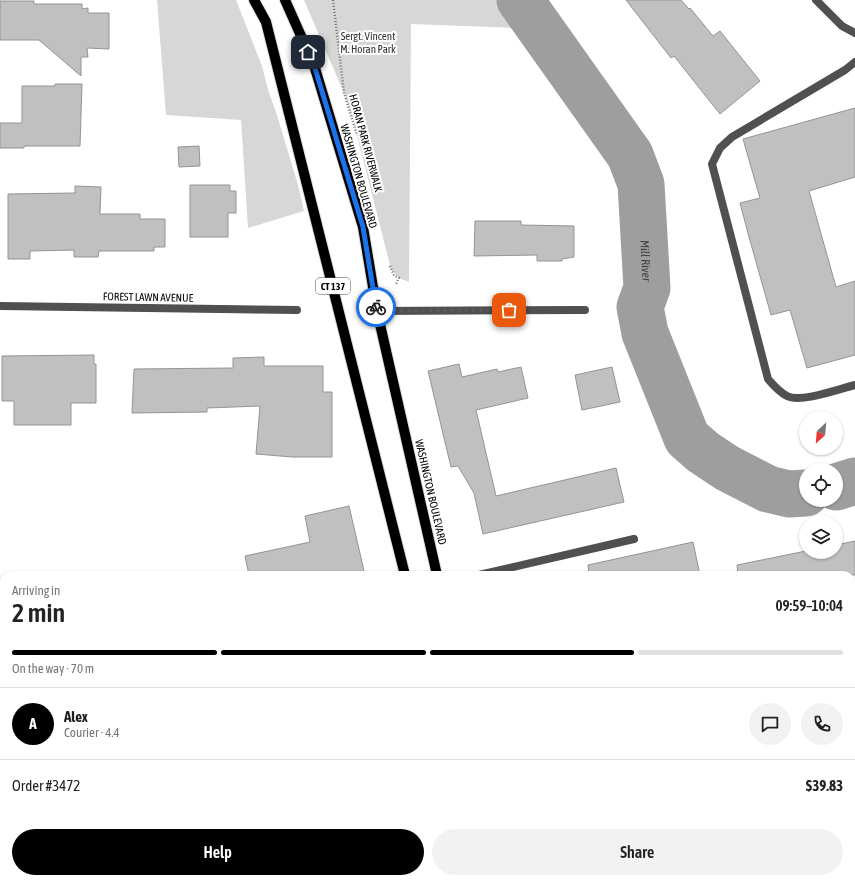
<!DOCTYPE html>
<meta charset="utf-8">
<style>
body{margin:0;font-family:"Asap Condensed",sans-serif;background:#f2f2f2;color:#222;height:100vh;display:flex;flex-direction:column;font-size:15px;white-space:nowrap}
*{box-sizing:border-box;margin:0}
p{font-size:13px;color:#767676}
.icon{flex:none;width:22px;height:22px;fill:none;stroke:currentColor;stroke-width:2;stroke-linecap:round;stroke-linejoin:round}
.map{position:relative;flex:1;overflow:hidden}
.panel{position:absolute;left:0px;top:571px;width:855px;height:312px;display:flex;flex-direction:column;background:#fff;border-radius:12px 12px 0 0;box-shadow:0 1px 3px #0004}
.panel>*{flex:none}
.needle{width:26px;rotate:206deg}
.buttons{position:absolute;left:799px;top:411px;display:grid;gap:8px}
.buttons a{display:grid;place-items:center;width:44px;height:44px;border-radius:50%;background:#fff;box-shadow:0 1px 3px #0004;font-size:20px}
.pin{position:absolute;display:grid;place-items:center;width:34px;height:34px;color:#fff;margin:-17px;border-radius:8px;box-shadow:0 2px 6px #0006}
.courier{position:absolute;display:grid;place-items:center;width:40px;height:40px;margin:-20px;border:3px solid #1a73e8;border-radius:50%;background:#fff;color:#222;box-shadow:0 1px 5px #0007}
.head em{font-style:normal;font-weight:600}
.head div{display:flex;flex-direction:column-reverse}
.head{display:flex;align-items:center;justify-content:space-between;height:68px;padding:0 12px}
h1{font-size:26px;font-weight:600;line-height:30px}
.bar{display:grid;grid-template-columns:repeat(4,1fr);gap:6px 4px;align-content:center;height:48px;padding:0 12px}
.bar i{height:5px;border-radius:3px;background:#e0e0e0}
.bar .selected{background:#000}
.bar p{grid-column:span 4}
.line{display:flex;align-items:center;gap:10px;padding:0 12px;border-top:1px solid #e0e0e0}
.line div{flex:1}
.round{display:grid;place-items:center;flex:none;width:42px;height:42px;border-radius:21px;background:#f2f2f2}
.cta{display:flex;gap:8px;margin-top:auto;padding:8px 12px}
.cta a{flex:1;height:46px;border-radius:24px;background:#000;color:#fff;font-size:16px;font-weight:600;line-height:46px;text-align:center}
.cta a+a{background:#f2f2f2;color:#222}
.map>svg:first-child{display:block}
.green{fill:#d7d7d7}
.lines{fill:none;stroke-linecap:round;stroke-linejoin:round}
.river{stroke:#9e9e9e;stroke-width:47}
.building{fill:#c0c0c0;stroke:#949494}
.primary-casing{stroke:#dbdbdb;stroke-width:12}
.path{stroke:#727272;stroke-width:2.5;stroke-dasharray:1 2;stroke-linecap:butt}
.lane{stroke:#505050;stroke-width:8}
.street{stroke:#505050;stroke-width:8}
.primary{stroke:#000;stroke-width:10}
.done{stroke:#595959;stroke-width:4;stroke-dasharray:0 7.2}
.route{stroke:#1a73e8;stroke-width:5}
.labels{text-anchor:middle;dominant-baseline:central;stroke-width:4;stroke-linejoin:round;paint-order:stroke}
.shield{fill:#fff;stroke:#4c4c4c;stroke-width:1}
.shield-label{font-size:10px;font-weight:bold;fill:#000}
.park-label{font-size:11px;fill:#2e2e2e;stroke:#fff}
.street-label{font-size:11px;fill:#000;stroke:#fff}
.water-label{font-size:12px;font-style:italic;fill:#3f3f3f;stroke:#fff}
</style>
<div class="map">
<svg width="855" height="883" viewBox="0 0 855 883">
<rect width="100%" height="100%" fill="#fff"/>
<path class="green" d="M157 0H236L262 66 268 90 276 112 298 185 304 211 248 228 241 120 166 115Z
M304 0H498L517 28 411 24 409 282 399 278 391 269 352 116 344 93Z"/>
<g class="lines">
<g class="river">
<path id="s1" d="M520 0 630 155 641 184 647 288 640 307 645 333 687 438 703 452 727 468 768 489 789 494 806 493"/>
<path d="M836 487 855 481"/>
</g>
</g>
<path class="building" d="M626 0H681L689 9 690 8 713 36 720 31 760 81 720 114 674 56 671 58Z
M0 1H34V4H82V9L88 8V13H109V49L87 48 88 57H81V76L39 40H0Z
M55 84H82L80 146H24V148H0V123H22V86H55Z
M855 108V177L809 191 836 287 855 281V355L807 368 790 310 771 315 749 237 740 203 760 198 743 139Z
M199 146 200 166 179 167 178 147Z
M190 185H230V191H236V213H228V237H190Z
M75 186 101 187 100 214H140V219H165V247H154V251H99L98 257H74V250L30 251V259H8V194L75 193Z
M475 221H521V225L574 226V257L562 259V261H537V255L474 256Z
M94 355V364H96V403H71V425H14V401H2V356Z
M264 357V366H323V392H332V457H292L256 454 260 406 207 408V412L132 413 134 369 233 368V358Z
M459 364 462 377 497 369 498 372 521 367 528 398 476 410 496 496 616 468 624 502 483 534 474 493 458 466 451 467 428 371Z
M612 367 620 402 582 410 575 375Z
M349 506 365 575H249L245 556 310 542 305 516Z
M855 541V575H738L737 565 806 551 836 552V545Z
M693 542 700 575H589L588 565Z"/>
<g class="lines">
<g class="primary-casing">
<path id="primary" d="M254 0 266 22 405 575
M285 0 314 65 363 227 377 311 437 575
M492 879 493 883
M420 883 421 879
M456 883 457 879"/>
</g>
<path class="path" d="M333 0 344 93 357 135
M390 266 394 275 399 278 396 284"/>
<path class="lane" d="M855 62 845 70 732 137 720 148 712 164 768 379C774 386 779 392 787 396 801 403 839 389 855 385
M479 575 634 539
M745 879 746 883
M847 879 848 883"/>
<path class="street" d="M816 0 842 26 855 33
M0 306 297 310
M377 311 585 310
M95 883 102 879"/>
<use href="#primary" class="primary"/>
</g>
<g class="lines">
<path class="done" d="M376 307 377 311 509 310"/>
<path class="route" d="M308 52 314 65 363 227 376 307"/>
</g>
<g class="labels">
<rect class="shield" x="316" y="278" width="34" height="16" rx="3"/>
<g class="shield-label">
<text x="333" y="286">CT 137</text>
</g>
<g class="park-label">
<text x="368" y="36">Sergt. Vincent<tspan x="368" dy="13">M. Horan Park</tspan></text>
</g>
<g class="street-label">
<text transform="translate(366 143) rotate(75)">HORAN PARK RIVERWALK</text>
<text transform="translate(359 176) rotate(74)">WASHINGTON BOULEVARD</text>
<text transform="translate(148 297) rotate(1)">FOREST LAWN AVENUE</text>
<text transform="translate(431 492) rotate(77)">WASHINGTON BOULEVARD</text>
</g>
<g class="water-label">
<text stroke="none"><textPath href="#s1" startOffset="298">Mill River</textPath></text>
</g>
</g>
</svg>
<div class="buttons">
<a><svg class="needle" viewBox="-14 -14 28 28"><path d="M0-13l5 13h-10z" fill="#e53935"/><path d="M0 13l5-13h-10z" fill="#767676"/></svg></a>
<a><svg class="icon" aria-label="locate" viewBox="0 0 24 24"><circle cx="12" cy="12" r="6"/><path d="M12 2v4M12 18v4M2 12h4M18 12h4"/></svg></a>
<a><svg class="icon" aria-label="layers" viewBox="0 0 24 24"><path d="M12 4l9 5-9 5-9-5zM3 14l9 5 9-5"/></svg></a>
</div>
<div class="pin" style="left:509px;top:310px;background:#ea580c"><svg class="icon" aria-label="bag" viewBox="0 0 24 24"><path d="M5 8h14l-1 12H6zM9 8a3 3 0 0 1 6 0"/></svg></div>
<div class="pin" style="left:308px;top:52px;background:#1f2937"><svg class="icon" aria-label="home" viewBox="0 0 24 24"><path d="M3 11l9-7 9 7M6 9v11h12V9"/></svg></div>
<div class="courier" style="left:376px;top:307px"><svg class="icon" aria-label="bike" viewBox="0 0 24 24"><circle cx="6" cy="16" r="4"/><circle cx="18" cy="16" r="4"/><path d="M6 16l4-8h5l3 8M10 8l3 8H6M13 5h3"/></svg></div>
<section class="panel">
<div class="head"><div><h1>2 min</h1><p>Arriving in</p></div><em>09:59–10:04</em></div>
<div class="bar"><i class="selected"></i><i class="selected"></i><i class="selected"></i><i></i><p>On the way · 70 m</p></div>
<div class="line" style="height:72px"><b class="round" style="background:#000;color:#fff">A</b><div><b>Alex</b><p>Courier · 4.4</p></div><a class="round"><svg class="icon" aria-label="chat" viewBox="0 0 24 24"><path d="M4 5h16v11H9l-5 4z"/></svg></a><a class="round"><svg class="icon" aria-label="phone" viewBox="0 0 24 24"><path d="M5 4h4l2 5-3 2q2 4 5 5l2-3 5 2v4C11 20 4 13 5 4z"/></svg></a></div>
<div class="line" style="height:52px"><div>Order #3472</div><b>$39.83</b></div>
<div class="cta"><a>Help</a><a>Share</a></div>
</section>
</div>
